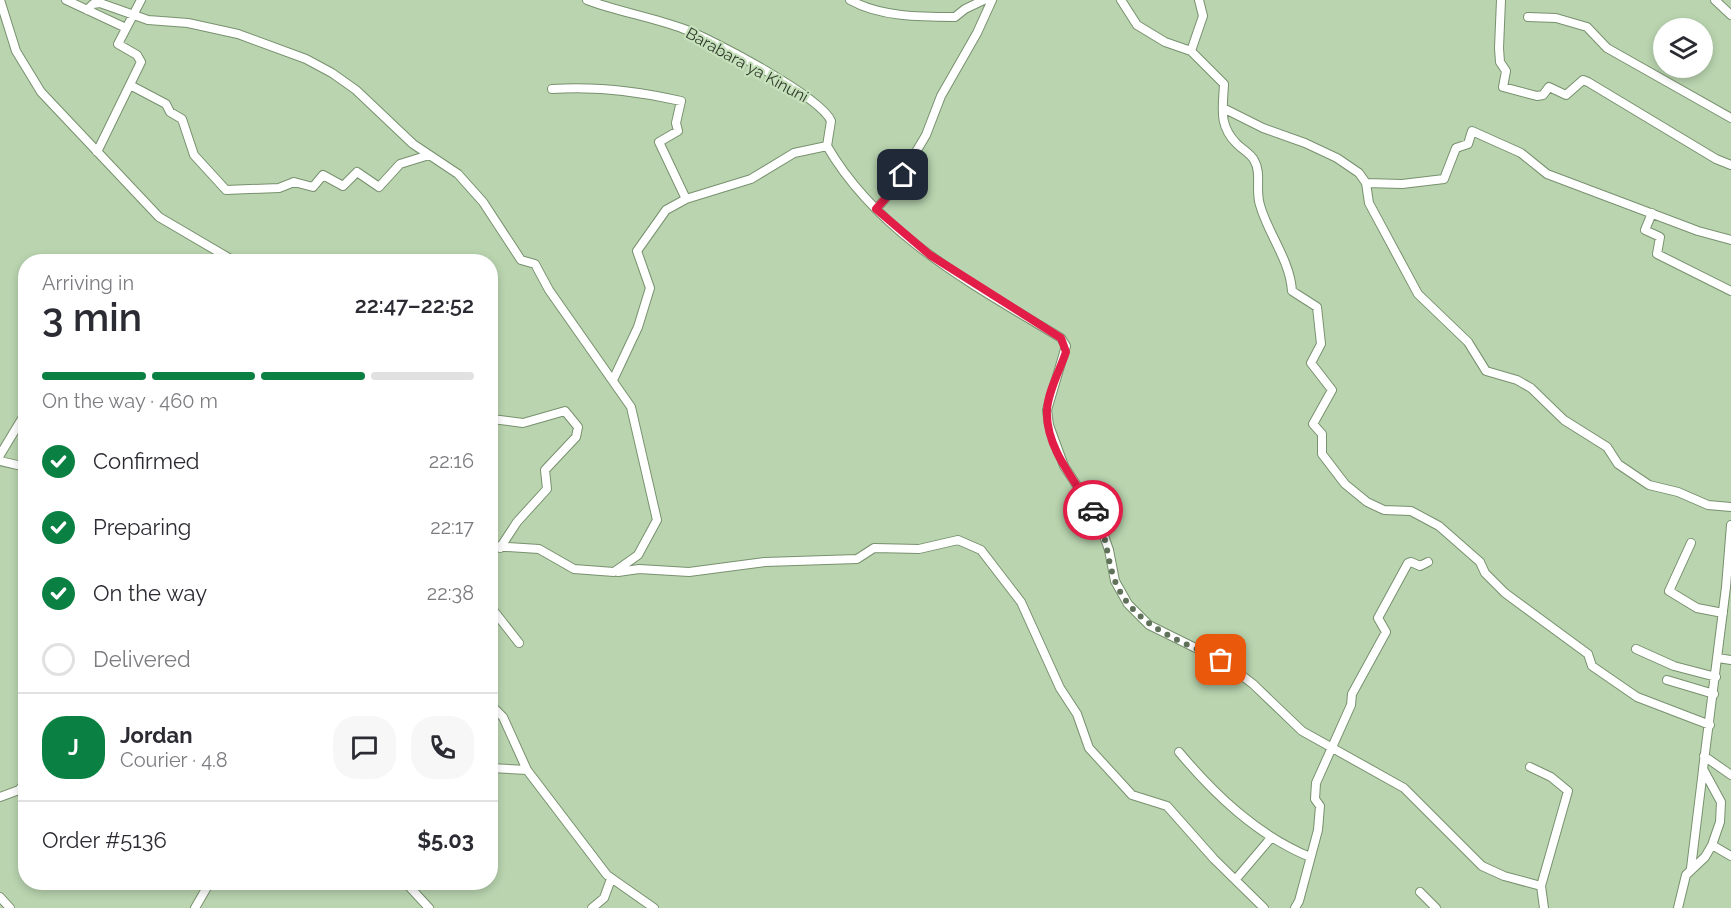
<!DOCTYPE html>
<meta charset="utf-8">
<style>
body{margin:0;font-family:Raleway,sans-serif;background:#f7f7f7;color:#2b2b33;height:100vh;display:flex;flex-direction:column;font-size:22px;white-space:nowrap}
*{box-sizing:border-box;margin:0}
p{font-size:20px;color:#7c7c81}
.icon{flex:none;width:33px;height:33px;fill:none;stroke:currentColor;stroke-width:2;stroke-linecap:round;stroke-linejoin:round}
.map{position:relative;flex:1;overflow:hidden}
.sheet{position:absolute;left:18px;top:254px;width:480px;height:636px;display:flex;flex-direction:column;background:#fff;border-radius:24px;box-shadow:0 3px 9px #0003}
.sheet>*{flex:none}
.controls{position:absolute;left:1653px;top:18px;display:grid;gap:12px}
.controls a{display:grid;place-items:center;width:60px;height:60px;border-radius:50%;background:#fff;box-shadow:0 3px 9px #0003;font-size:30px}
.pin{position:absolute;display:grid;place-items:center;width:51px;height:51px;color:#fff;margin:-26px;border-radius:12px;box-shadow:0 3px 9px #0006}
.courier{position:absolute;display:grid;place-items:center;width:60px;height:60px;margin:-30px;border:4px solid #e11d48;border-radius:50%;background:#fff;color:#222;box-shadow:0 2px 8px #0007}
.headline em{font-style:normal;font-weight:600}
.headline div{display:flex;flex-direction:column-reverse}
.headline{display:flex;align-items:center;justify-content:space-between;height:102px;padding:0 24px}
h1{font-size:39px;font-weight:600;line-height:45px}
.bar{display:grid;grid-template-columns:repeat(4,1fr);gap:9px 6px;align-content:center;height:72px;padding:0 24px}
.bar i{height:8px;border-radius:4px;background:#e1e1e2}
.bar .current{background:#0b8043}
.bar p{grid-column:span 4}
.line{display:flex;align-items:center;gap:15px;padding:0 24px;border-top:2px solid #e1e1e2}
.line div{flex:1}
.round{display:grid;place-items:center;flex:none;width:63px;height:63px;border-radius:24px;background:#f7f7f7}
ol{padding:0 24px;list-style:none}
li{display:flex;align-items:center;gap:18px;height:66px}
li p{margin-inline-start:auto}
li .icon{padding:6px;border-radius:50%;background:#0b8043;color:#fff;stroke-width:4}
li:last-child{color:#7c7c81}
li i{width:33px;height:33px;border:3px solid #e1e1e2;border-radius:50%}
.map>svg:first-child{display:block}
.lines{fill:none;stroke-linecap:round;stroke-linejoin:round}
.minor-casing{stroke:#78916e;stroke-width:10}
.minor{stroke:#fff;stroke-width:8}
.done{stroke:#60715a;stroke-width:6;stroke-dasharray:0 10.8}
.route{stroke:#e11d48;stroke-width:8}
.labels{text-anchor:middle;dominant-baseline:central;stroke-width:4.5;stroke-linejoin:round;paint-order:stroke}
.street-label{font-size:16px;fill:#303b2c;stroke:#c6e1bb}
</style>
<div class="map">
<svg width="1731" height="908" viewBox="0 0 1731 908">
<rect width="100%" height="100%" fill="#b9d4af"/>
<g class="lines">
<g class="minor-casing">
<path id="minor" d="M0 0 16 51 41 92 159 217 234 261
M66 0 126 28
M587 0C619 12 652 17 684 29 712 39 821 97 831 121L827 146C879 236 976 286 1061 338L1066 346 1047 410 1049 425 1064 466 1097 516 1109 550 1115 581 1128 604 1149 625 1224 662 1253 684 1302 731 1404 788 1482 866 1504 876 1541 886
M850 0C880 17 921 17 955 17L965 9 984 0
M1121 0 1137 25 1165 42 1191 51 1224 84C1223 108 1218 125 1237 144 1242 149 1251 154 1254 160 1262 173 1255 190 1260 205 1268 234 1290 260 1292 291L1317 307 1321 344 1311 363 1332 390 1313 424 1322 434V454L1345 484 1367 502 1384 510 1411 511 1439 526 1480 562 1485 573 1505 593 1588 654 1592 666 1637 697 1710 725
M1501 0 1499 48 1500 62 1506 71 1503 87 1537 96 1543 95 1549 87 1566 95 1583 80 1588 82 1716 159 1731 165
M1715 0 1731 15
M87 10 93 4 100 3 148 20 188 23 238 34 306 59 332 73 356 90 413 144 458 174 483 202 521 260 535 264 549 290 631 407 657 520 638 555 614 572 574 569 539 549 490 546
M1528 17 1556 18 1587 27 1607 48 1731 118
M1191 51 1203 16 1199 0
M130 85 166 104 170 112 182 119 194 155 226 190 279 188 294 182 313 187 323 175 343 186 357 172 379 187 400 164 429 155
M552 89C596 86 638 91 681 101L676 123 678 131 659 142 686 199
M1223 108 1263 128 1305 143 1337 158 1359 173 1366 183 1369 203 1418 294 1468 342 1486 371 1517 380 1531 388 1564 420 1607 447 1618 464 1649 485 1678 492 1708 505 1731 507
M97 152 141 62 137 55 118 44 141 0
M1366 183 1402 184 1444 179 1456 148 1468 144 1472 131 1521 153 1547 174 1698 231 1731 240
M876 209 894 189 926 135 941 96 977 33 992 0
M1652 213 1645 230 1660 237 1657 254 1731 291
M613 380 638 327 650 288 637 251 666 210 686 199 751 179 794 153 827 146
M490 421 492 419 523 423 565 411 578 427 576 437 545 470 547 489 517 522 500 548
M0 455 26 412
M0 461 26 467
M1691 543 1669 591 1697 608 1723 613
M618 572 639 569 689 572 765 562 857 559 874 548 919 549 958 540 981 550 1021 602 1060 688 1077 714 1089 748 1132 795 1167 806 1214 859 1264 908
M490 606 519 643
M1636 649 1674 666 1716 677
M1718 658 1731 660
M1667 680 1714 694
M490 704 503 717 527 770
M1179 752C1215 795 1257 835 1310 857
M1704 756 1731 775
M1530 767 1551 777 1568 791 1541 886 1544 908
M490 768 527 770 607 875 654 908
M0 797 19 790 26 781
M1712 845 1731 856
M1691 868 1703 770
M1236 879 1270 839
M405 882 429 908
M1420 892 1436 908
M0 897 10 908
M195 908 210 882
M592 908 604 898 611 879
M1295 908 1299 901 1318 830 1320 806 1315 799 1316 783 1351 705 1352 694 1386 632 1378 618 1408 563 1411 562 1420 566 1428 562
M1678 908 1686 875 1705 857 1712 845 1720 822 1721 802 1703 769 1726 587 1731 525"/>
</g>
<use href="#minor" class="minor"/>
</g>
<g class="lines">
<path class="done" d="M1093 510C1108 534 1106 558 1115 581 1133 626 1181 641 1221 660"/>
<path class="route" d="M903 175 894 189 876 209 930 255 1061 338 1066 352C1060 370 1048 391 1047 410 1045 447 1075 481 1093 510"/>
</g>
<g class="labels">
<g class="street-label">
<text transform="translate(747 65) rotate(29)">Barabara ya Kinuni</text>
</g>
</g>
</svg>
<div class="controls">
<a><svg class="icon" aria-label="layers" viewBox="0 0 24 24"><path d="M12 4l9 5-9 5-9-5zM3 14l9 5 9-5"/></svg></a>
</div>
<div class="pin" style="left:1221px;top:660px;background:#ea580c"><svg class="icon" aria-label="bag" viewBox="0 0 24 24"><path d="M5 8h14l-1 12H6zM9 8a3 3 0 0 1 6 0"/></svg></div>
<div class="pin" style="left:903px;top:175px;background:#1f2937"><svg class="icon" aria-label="home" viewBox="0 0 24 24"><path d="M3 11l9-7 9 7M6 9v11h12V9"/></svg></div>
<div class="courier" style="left:1093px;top:510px"><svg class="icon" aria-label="car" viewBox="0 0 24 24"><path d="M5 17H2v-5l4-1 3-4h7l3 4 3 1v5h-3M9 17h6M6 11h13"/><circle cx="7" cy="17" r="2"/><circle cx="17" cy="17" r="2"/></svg></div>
<section class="sheet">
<div class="headline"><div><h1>3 min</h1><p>Arriving in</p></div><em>22:47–22:52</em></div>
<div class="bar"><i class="current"></i><i class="current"></i><i class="current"></i><i></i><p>On the way · 460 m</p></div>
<ol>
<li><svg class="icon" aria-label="check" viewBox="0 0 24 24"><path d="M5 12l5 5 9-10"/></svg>Confirmed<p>22:16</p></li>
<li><svg class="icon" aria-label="check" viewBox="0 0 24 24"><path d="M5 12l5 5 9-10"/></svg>Preparing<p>22:17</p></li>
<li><svg class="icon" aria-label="check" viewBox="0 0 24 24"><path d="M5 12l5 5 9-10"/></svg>On the way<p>22:38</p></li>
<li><i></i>Delivered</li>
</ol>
<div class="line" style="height:108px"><b class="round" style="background:#0b8043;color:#fff">J</b><div><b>Jordan</b><p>Courier · 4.8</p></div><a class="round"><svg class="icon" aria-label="chat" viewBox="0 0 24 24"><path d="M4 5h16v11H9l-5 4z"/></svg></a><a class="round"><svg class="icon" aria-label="phone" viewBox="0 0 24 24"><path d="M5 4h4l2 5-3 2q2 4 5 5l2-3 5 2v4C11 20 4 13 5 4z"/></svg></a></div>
<div class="line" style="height:78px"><div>Order #5136</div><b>$5.03</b></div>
</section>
</div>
